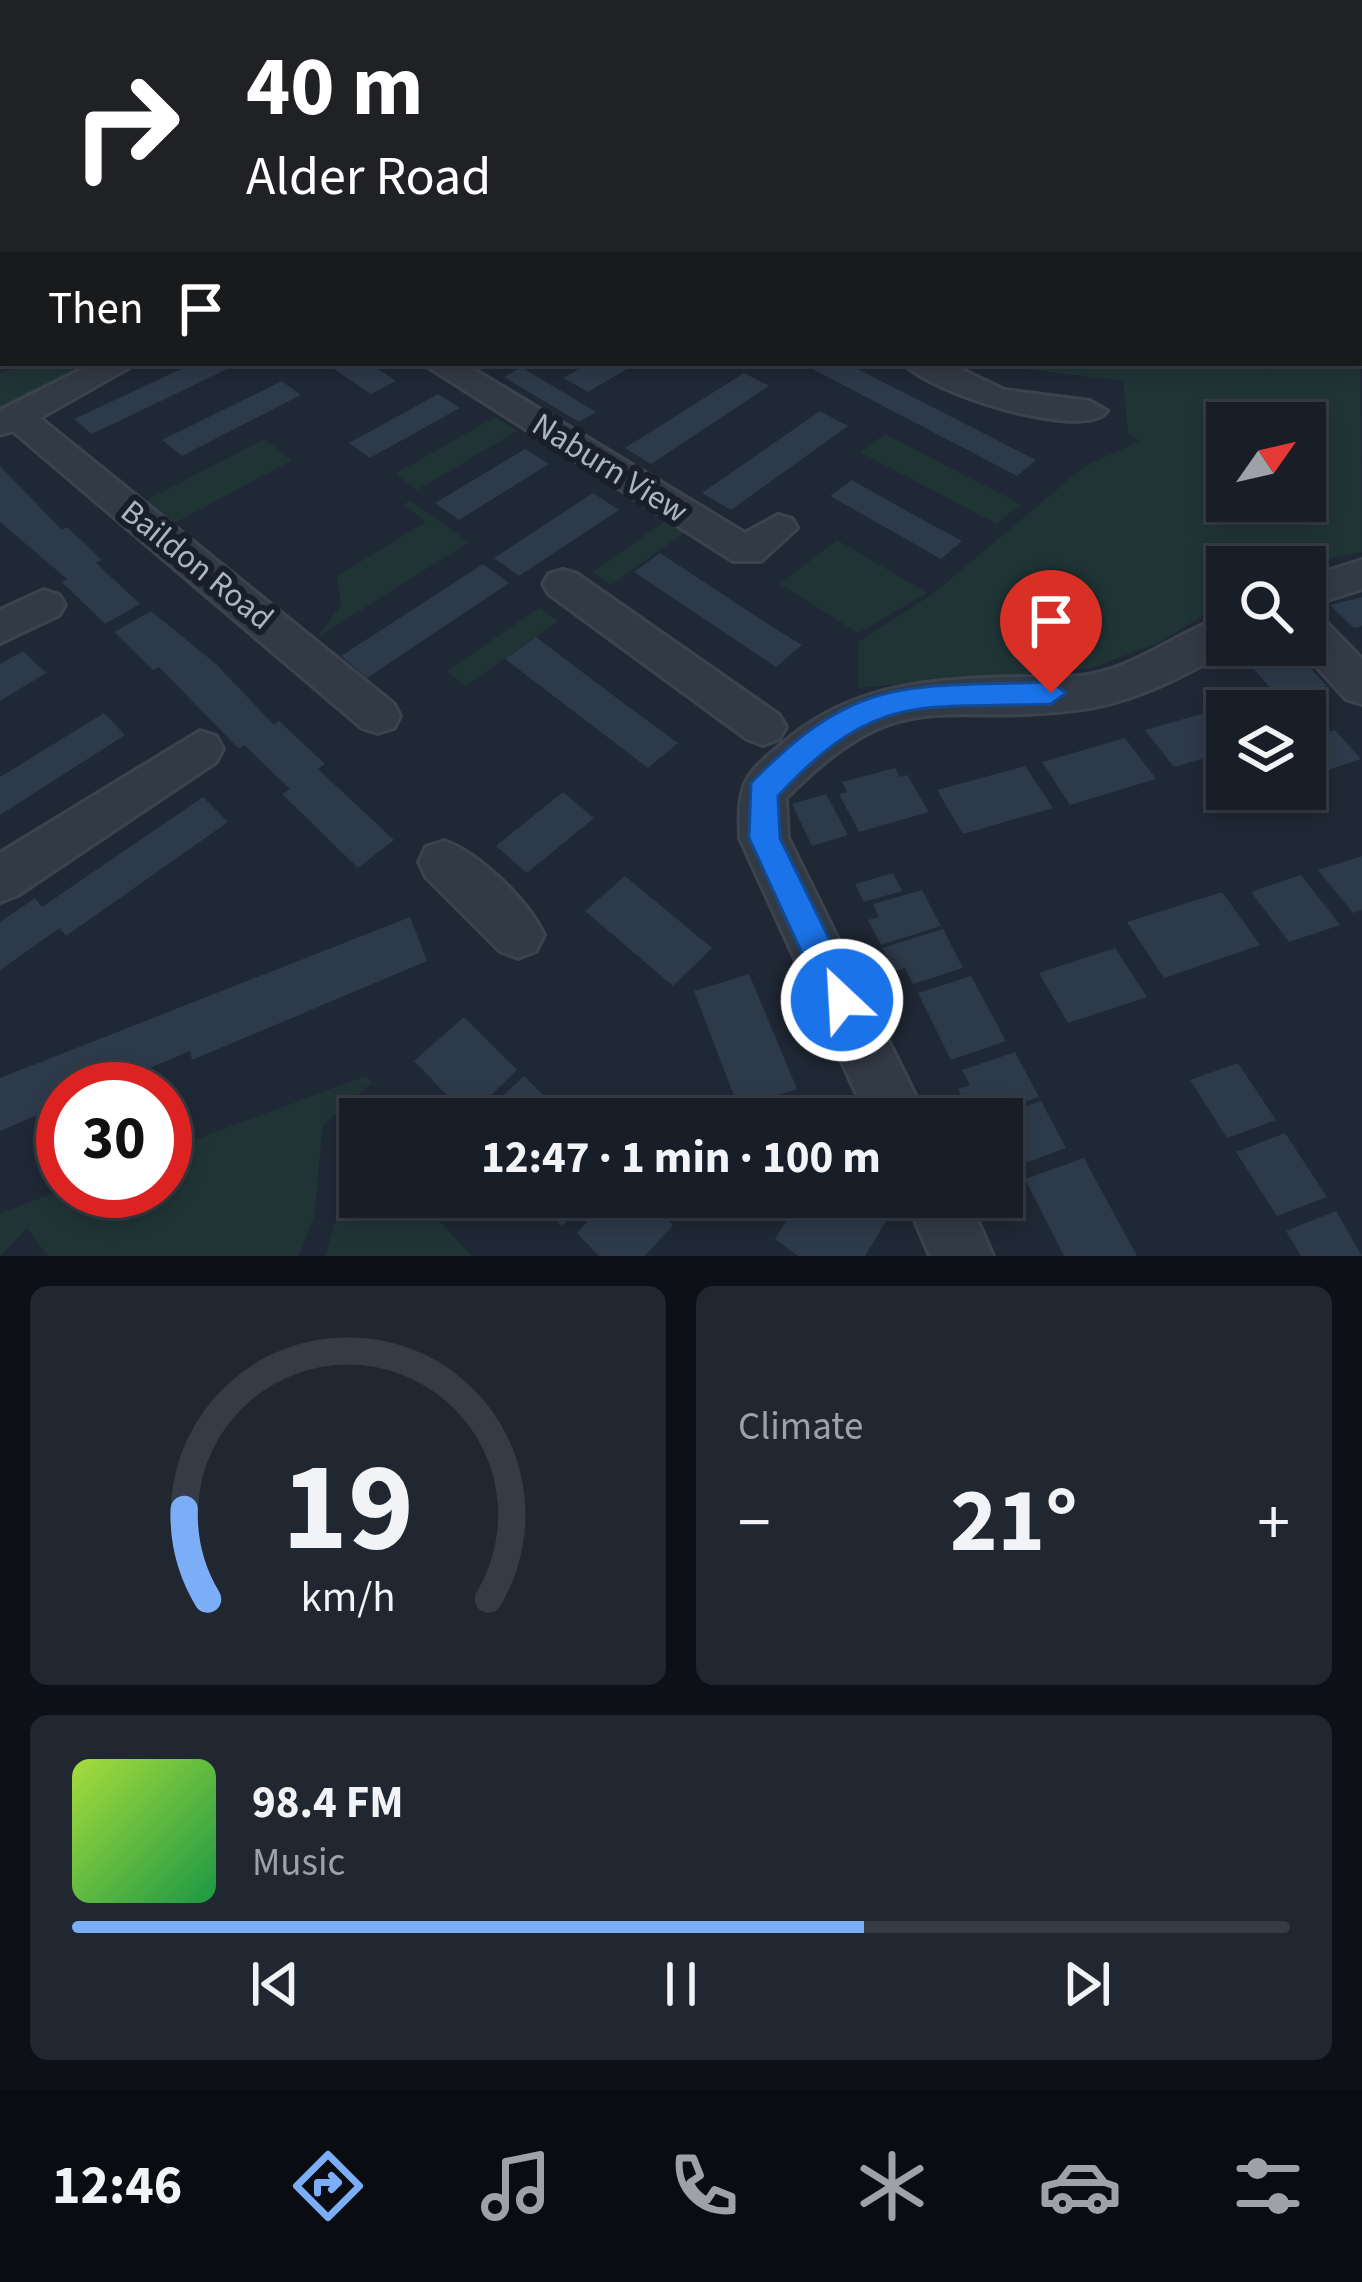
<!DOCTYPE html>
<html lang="en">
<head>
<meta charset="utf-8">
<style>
  body { margin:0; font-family:"Source Sans 3",sans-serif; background:#202730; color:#f1f3f6; height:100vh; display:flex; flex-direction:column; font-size:45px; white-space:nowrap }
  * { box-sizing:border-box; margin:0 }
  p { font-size:39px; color:#9ea2a8 }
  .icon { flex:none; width:66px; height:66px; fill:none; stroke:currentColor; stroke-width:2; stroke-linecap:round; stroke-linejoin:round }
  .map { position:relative; height:1256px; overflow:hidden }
  .drawer { display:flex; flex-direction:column; gap:30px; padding:30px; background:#0d1016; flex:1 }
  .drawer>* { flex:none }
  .banner { position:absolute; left:0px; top:0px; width:1362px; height:366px; box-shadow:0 6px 18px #0003,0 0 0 3px #363c45; background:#202124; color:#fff; overflow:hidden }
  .needle { width:78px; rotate:56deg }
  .fabs { position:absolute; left:1206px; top:402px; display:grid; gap:24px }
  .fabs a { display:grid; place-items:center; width:120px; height:120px; border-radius:0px; background:#171e28; box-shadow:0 6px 18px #0003,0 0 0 3px #363c45; font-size:60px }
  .speed { position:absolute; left:36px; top:1062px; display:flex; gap:24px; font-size:60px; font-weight:700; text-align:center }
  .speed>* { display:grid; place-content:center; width:156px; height:156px; border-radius:50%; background:#171e28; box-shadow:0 6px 18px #0003,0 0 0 3px #363c45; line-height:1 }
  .speed .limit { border:18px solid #d22; background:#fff; color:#111 }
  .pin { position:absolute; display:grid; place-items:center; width:102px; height:102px; color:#fff; margin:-123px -51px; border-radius:50% 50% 50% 0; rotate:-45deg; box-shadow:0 0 12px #0007 }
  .pin .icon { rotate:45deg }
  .me { position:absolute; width:132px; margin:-66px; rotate:335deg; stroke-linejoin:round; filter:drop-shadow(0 0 9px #0008) }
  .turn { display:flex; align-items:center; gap:42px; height:252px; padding:0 48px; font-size:54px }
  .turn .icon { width:156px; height:156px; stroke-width:2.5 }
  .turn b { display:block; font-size:84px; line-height:102px }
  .then { display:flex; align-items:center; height:114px; padding:0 48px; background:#0003; gap:24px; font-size:45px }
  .big { font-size:90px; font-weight:700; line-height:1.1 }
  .drawer .widget { flex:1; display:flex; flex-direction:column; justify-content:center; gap:18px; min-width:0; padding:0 42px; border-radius:18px; background:#202730 }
  .drawer .dial { align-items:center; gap:0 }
  .dial svg { height:312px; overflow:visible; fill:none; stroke:#363c45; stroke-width:7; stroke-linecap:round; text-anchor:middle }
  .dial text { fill:#f1f3f6; stroke:none }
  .song { display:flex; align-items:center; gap:36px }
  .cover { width:144px; height:144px; border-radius:18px; background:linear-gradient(135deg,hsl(80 70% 55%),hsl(140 70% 35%)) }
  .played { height:12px; border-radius:6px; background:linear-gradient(90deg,#7caef7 65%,#363c45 65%) }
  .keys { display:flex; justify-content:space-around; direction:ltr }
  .heat { display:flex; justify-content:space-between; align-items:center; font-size:66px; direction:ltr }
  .drawer .tiles { flex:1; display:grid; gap:30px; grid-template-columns:1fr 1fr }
  .widget:last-child { grid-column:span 2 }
  .trip { position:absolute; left:339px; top:1098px; width:684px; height:120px; border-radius:0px; background:#171e28; box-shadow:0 6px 18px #0003,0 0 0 3px #363c45; font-weight:700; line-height:120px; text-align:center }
  .tab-bar { display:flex; height:192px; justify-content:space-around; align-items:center; background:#090c10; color:#9ea2a8 }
  .tab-bar .icon { width:84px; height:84px }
  .tab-bar .selected { color:#7caef7 }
  .tab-bar b { font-size:54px; color:#f1f3f6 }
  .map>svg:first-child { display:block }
</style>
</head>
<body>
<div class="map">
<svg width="1362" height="1256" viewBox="0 0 1362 1256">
  <rect width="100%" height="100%" fill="#1f2835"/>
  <g fill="#203436" fill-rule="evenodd">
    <path d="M1359,260L1362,552L1291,567H1227V590L1200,618L1158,643L1092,668L858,688V642L934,593L1085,466L1140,441L1128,433L1123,381L976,363H1249L1267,370L1271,363H1359ZM1227,423H1305V501H1227Z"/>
    <polygon points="24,363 89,363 0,408 0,374"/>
    <polygon points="495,417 517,431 417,490 395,474"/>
    <polygon points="885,434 1020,504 997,524 860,452"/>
    <polygon points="264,439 292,460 173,524 145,501"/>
    <polygon points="410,501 469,542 318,637 341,605 337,576 426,522 404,504"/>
    <polygon points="666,521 684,533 611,585 592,572"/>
    <polygon points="837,540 927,593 858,633 780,584"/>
    <polygon points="539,608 558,621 466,686 447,671"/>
    <polygon points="366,1076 372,1083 323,1125 314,1216 299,1256 48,1256 27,1228 0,1256 0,1213 63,1190 165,1191 165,1151"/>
    <polygon points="358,1136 360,1197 416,1197 472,1256 326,1256"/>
  </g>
  <g fill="#2d3a49">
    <polygon points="194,363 240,363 92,434 74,419"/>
    <polygon points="325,363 369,363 396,381 371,394"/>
    <polygon points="589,363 637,363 588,392 563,378"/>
    <polygon points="801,363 846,363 1036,460 1017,476"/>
    <polygon points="521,367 596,412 579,422 504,377"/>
    <polygon points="744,373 769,386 651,464 625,448"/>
    <polygon points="282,381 301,395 182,456 162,440"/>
    <polygon points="438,394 460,408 370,458 349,443"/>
    <polygon points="820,411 848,426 731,510 702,493"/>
    <polygon points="525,449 549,464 459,520 435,503"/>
    <polygon points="0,466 62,530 67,527 102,560 96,563 140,604 105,624 62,582 67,579 0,522"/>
    <polygon points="852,480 905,510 962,541 941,559 830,496"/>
    <polygon points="593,493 619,510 519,576 494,558"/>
    <polygon points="660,553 771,626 802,645 776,667 634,572"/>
    <polygon points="483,564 509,583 367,678 341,656"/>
    <polygon points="1362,597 1362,626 1354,628 1330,605"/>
    <polygon points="151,611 216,664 274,725 279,721 325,764 318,769 394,840 358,868 282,794 290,789 244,745 239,749 159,667 153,670 114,632"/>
    <polygon points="536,637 618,699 678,743 648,768 505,659"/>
    <polygon points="23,651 46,673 0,701 0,664"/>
    <polygon points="1297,654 1327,686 1280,699 1252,667"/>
    <polygon points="1235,693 1239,698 1254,694 1268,711 1227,711 1227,721 1209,700"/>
    <polygon points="1208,712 1227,735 1227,752 1174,767 1145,730"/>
    <polygon points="104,713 125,735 0,815 0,777"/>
    <polygon points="1335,730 1361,759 1328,770 1305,739"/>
    <polygon points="1125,738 1156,779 1070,805 1042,762"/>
    <polygon points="1025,766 1053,808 963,834 937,790"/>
    <polygon points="895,768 900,777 907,775 929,812 859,832 839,794 847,792 842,782"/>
    <polygon points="563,792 594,818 527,873 496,846"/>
    <polygon points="826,794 848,835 812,846 792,804"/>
    <polygon points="203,797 228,822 66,936 60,928 0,970 0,922 35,898 42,907"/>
    <polygon points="1362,856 1362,910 1353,913 1318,870"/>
    <polygon points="893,873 902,891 864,902 855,884"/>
    <polygon points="1301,875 1340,925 1289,942 1251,892"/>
    <polygon points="625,876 712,948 673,986 585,911"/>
    <polygon points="922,890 941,926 881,945 868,920 879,917 873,904"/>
    <polygon points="1222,892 1260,945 1164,978 1127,922"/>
    <polygon points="410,917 427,961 192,1060 190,1051 100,1089 63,1089 63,1104 0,1131 0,1078"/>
    <polygon points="943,929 963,968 913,984 905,968 894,971 882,948"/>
    <polygon points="1115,948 1147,997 1068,1023 1039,973"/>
    <polygon points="749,974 797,1089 739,1109 694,991"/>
    <polygon points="971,976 1006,1041 951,1060 918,993"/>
    <polygon points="464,1017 517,1070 468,1117 414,1061"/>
    <polygon points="1015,1052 1039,1097 973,1119 958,1089 970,1085 962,1070"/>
    <polygon points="1238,1063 1276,1120 1227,1138 1190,1080"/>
    <polygon points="524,1076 564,1116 560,1119 478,1119"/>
    <polygon points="1041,1101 1066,1148 1012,1168 1002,1148 1002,1119 992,1118"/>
    <polygon points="1285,1133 1327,1197 1277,1216 1236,1152"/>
    <polygon points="1084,1158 1100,1188 1137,1256 1064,1256 1025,1179"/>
    <polygon points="534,1197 589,1197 562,1226"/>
    <polygon points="610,1197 674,1197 682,1205 668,1220 673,1225 645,1256 599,1256 577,1233"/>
    <polygon points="802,1197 872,1197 892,1211 865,1256 798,1256 775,1239"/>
    <polygon points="1336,1211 1362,1256 1301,1256 1286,1231"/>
  </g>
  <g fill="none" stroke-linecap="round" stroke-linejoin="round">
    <defs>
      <g id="minor">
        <polygon points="877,0 903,0 875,3"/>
        <polygon points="1054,0 1085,0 1087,3 1056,3"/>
        <polygon points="1203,0 1228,0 1201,3"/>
        <polygon points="1362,20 1362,36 1359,37 1359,21"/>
        <polygon points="94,363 137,363 40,418 394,704 400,716 394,728 378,733 362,728 13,431 0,435 0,410"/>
        <polygon points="422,363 463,363 745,533 778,515 792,519 797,528 761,561 733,561"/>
        <path d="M904,363H948L1004,390L1090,401L1107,411C1084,442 927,392 904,363Z"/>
        <polygon points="1362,560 1362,589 1305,607 1305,578"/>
        <polygon points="563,570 577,574 779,715 786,727 779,739 763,745 747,739 549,594 543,584 549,574"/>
        <polygon points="44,590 59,595 65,605 59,615 0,643 0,610"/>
        <polygon points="1305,612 1320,616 1362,659 1362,704 1346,699 1297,645 1305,645"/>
        <path d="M1227,616V645H1237C1190,673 1138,701 1083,709C941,729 904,678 786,798L788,838L927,1119H868L740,838C738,781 743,776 788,739C857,683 934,679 1020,677C1045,677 1069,679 1093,674C1142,664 1180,630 1227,616Z"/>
        <polygon points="200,731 216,736 223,749 216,762 18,895 0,902 0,853"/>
        <path d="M444,841C479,853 528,901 544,935L536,951L518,958L500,951L426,877L419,862L426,847Z"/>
        <polygon points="905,1197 967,1197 993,1256 930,1256"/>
      </g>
    </defs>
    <use href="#minor" stroke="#3b434f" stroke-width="6"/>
    <use href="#minor" fill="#323a45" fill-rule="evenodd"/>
  </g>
  <path fill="#1a73e8" stroke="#114b97" stroke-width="3" d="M1051,682L1066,693L1051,704C917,709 876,691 778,796L780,838L859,1000L854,1012L842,1017L829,1012L749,838L751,783C859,672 906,688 1051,682Z"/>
  <g text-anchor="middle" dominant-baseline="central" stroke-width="12" stroke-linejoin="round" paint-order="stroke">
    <g font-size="33" fill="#abb5c3" stroke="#181f2a">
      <text transform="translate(610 468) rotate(32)">Naburn View</text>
      <text transform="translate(197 565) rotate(39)">Baildon Road</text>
    </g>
  </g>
</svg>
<div class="fabs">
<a><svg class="needle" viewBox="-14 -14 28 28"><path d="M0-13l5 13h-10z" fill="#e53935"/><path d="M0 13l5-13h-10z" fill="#9ea2a8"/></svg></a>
<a><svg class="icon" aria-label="search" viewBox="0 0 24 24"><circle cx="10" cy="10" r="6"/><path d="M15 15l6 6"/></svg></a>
<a><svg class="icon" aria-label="layers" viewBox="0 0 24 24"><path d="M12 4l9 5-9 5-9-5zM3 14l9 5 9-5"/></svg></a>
</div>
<div class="speed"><div class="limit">30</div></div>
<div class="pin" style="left:1051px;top:693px;background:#d93025"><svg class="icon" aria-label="arrive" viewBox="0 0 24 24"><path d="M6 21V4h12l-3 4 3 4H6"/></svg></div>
<svg class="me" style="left:842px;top:1000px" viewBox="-20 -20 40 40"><circle r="17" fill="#1a73e8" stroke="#fff" stroke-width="3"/><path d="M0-11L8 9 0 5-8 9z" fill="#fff"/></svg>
<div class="trip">12:47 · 1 min · 100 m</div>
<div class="banner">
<div class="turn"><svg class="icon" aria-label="right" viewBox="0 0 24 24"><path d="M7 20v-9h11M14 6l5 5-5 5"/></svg><div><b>40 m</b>Alder Road</div></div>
<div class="then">Then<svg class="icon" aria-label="arrive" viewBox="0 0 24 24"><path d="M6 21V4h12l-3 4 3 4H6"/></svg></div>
</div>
</div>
<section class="drawer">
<div class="tiles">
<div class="widget dial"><svg viewBox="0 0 100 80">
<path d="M14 69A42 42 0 1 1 86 69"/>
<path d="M14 69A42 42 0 0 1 8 46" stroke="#7caef7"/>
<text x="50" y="56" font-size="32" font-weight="700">19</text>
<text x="50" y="72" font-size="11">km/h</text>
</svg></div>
<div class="widget"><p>Climate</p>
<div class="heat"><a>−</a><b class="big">21°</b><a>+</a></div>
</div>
<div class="widget">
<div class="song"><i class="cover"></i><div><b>98.4 FM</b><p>Music</p></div></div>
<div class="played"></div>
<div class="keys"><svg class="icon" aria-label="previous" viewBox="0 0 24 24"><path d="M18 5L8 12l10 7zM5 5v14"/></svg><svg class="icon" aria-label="pause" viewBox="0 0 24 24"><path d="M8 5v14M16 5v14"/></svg><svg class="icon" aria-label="next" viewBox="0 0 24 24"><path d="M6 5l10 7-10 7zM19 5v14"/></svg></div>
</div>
</div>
</section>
<nav class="tab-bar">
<b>12:46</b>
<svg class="icon selected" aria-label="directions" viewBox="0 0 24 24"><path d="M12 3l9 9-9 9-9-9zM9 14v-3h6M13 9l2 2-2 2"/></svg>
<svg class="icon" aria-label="music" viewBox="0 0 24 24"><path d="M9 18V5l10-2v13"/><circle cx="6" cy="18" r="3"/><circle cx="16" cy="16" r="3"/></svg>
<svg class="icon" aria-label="phone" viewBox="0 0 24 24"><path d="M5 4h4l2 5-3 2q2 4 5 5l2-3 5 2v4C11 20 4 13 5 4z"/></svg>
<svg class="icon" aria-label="climate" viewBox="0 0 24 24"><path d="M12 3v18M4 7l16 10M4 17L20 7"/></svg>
<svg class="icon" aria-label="car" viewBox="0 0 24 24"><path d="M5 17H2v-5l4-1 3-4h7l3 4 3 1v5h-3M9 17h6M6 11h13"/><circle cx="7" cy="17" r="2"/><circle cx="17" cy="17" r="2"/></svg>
<svg class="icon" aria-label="filters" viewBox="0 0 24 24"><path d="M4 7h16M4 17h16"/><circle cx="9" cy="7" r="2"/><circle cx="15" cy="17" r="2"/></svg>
</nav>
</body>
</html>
